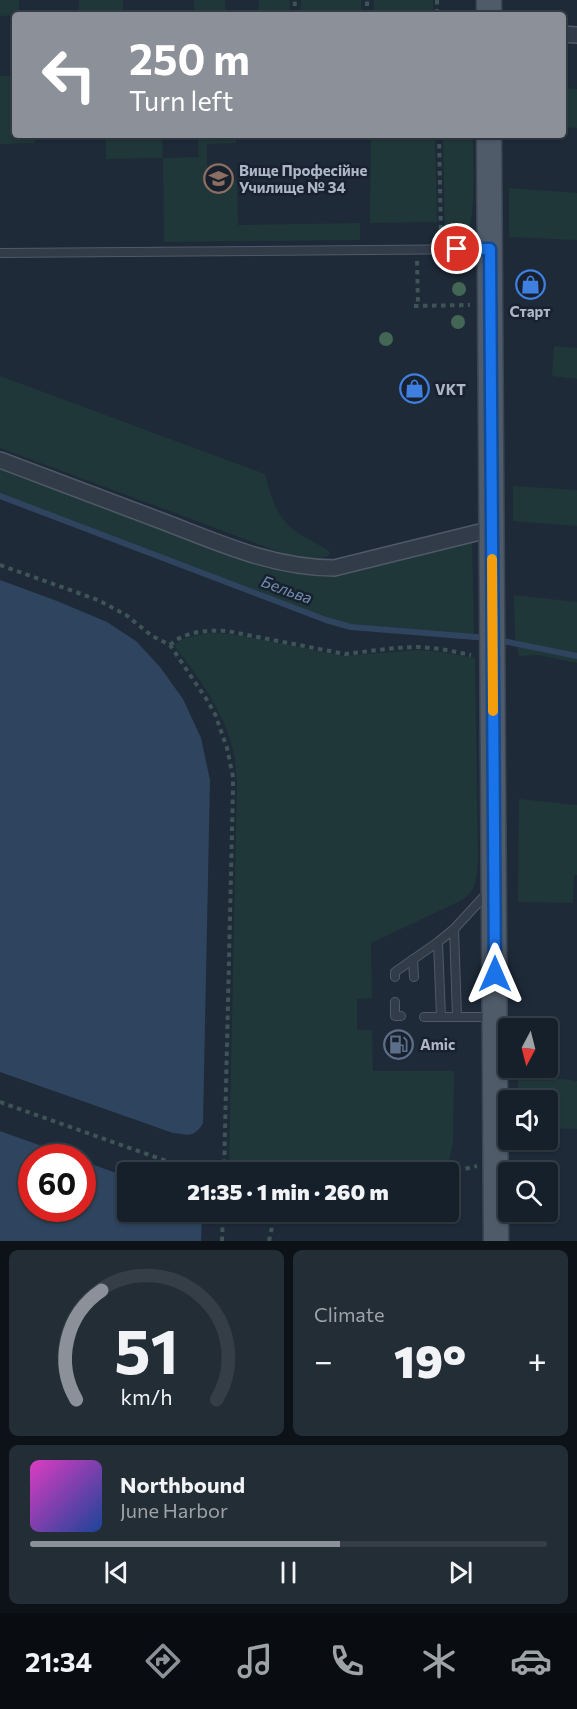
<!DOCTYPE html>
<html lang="en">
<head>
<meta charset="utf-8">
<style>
  body { margin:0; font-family:Commissioner,sans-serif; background:#232d36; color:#f1f3f6; height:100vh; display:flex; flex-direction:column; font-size:22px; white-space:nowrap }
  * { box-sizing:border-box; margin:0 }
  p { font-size:20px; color:#9ea3a8 }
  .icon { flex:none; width:33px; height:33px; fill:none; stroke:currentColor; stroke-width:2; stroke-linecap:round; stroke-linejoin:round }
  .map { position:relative; height:1241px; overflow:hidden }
  .side { display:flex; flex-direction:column; gap:9px; padding:9px; background:#0c1217; flex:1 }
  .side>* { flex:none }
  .guide { position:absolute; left:12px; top:12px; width:554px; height:126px; border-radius:6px; box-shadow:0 2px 4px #0004,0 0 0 2px #353e47; background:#8c9099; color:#fff; overflow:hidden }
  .needle { width:39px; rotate:187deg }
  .buttons { position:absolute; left:498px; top:1018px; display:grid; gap:12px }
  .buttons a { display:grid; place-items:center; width:60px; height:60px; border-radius:6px; background:#16202a; box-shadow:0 2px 4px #0004,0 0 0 2px #353e47; font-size:30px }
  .speed { position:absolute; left:18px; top:1144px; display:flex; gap:12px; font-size:30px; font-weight:700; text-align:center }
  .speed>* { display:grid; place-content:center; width:78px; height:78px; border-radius:50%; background:#16202a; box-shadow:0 2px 4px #0004,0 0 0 2px #353e47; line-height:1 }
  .speed .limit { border:9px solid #d22; background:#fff; color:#111 }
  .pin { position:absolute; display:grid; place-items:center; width:51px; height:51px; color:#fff; margin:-26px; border:3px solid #fff; border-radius:50%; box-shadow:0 2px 6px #0007 }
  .me { position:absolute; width:66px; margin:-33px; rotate:0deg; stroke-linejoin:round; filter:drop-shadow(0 0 4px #0008) }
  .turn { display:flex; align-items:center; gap:21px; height:126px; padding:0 18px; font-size:27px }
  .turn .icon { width:78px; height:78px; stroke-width:2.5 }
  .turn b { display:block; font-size:42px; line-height:51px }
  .big { font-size:45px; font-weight:800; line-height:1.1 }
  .side .card { flex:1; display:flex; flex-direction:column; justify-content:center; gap:9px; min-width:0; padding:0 21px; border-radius:9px; background:#232d36 }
  .side .dial { align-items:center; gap:0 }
  .dial svg { height:156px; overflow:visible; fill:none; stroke:#353e47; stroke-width:7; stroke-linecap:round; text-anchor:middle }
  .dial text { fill:#f1f3f6; stroke:none }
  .song { display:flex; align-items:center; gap:18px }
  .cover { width:72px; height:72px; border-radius:9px; background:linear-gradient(135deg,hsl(310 70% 55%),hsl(220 70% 35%)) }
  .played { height:6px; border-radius:3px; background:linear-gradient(90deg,#8c9099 60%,#353e47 60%) }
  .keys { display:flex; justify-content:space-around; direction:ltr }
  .heat { display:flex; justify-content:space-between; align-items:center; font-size:33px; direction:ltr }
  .side .tiles { flex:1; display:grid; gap:9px; grid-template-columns:1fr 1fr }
  .card:last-child { grid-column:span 2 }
  .trip { position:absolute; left:117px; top:1162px; width:342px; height:60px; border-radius:6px; background:#16202a; box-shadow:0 2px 4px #0004,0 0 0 2px #353e47; font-weight:800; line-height:60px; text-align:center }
  .tab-bar { display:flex; height:96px; justify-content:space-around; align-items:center; background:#090d11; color:#9ea3a8 }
  .tab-bar .icon { width:42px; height:42px }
  .tab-bar .current { color:#8c9099 }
  .tab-bar b { font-size:27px; color:#f1f3f6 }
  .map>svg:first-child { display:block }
</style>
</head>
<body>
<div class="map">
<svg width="577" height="1241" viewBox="0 0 577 1241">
  <rect width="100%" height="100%" fill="#1e2a38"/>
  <g fill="#203739">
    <polygon points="0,0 19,0 19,15 0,16"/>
    <rect x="79" y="0" width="44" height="15"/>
    <polygon points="194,0 225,0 225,15 195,15"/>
    <polygon points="259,0 290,0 289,15 258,15"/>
    <polygon points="301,0 361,0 361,15 300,15"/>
    <rect x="374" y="0" width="59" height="15"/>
    <polygon points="0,76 15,76 15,135 35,135 35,143 0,144"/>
    <polygon points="562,88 577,89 577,128 563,127"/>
    <polygon points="106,135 162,135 163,158 199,157 198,139 236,138 236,143 207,144 207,180 237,180 238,225 360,223 360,240 164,242 163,158 106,159"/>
    <polygon points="371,135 435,135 437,222 370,223"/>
    <path d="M443,135H473C473,153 477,222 466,233C460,239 453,239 445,239Z"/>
    <polygon points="509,188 577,193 577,240 509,237"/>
    <polygon points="554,346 577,348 577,379 552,376"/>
    <path d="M0,376L265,474C271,498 278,522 301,535C311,541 321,545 330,552L328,556C308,562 287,554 269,548L0,448Z"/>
    <path d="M0,460L314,568L472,534L474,636C425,634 373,634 326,620L0,496Z"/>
    <polygon points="513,486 577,490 577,526 513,521"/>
    <polygon points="514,595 577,602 577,663 538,655 519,656 515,636"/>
    <path d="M207,633L228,634L249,637L343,656L419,650L441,652L475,658L478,861C476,881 477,892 458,902L371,943L372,998L357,999V1030H372L373,1071H454L453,1143L448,1165L318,1167V1173H236L230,1170L229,1164L237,782C236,773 236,763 234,754C225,713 199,678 174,645L183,639Z"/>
    <polygon points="519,799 577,805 577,875 574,875 573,903 518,902"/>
    <polygon points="518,1073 577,1081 577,1129 548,1128 548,1101 518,1101"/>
  </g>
  <g fill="#2e445f">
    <path d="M0,580L57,601L107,622L136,641L160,667L183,699L201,738L210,780L203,1123C194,1138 189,1135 173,1133L0,1072Z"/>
    <polygon points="0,1131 75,1158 32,1158 32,1209 82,1209 83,1161 127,1177 128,1212 199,1212 202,1216 201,1241 0,1241"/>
  </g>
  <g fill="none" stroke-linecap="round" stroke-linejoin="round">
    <g stroke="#2e445f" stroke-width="6">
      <polyline points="0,496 326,620 351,627 488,638"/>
      <polyline points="498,640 577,656"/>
    </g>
    <defs>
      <g id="service">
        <polyline points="0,253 487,249"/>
        <polyline points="454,929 457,1017"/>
        <polyline points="438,942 441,1017"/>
        <polyline points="413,959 414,977"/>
        <polyline points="395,977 395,972 438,942 454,929 489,891"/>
        <polyline points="395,1002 395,1016 401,1016"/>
        <polyline points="424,1017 492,1017"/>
      </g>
      <g id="minor">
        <polyline points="562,34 577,35"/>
        <path d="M0,460C56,481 111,502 167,523C221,544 275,568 334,568L492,529"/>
      </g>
      <g id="primary">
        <polyline points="489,0 489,15"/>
        <polyline points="489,135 496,1241"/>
      </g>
    </defs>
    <use href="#service" stroke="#4f5967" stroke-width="10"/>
    <use href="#minor" stroke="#4f5967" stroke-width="18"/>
    <use href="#primary" stroke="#3b4552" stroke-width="27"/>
    <g stroke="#3e5457" stroke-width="4" stroke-dasharray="4.5 4.5" stroke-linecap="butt">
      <polyline points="437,0 437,15"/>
      <polyline points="294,15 295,0"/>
      <polyline points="367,15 367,0"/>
      <polyline points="439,135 441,239"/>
      <polyline points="417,261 418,306"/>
      <polyline points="414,306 470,305"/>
      <polyline points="0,565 98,600 126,615 152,636 170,645 207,700 215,714 227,748 233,777 233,788 224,1173"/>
      <path d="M170,645C185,631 207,630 227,631L345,654L395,648L419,647L441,649L471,655"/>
      <polyline points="0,1102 200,1173"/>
      <polyline points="448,1173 477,1166"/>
      <polyline points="222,1241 223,1212"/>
      <polyline points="269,1241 272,1227 279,1212"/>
    </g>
    <use href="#service" stroke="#323c49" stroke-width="8"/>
    <use href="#minor" stroke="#323c49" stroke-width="15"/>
    <use href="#primary" stroke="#4f5b69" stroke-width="24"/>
  </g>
  <g fill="#436655">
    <circle cx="459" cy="289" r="7"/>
    <circle cx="458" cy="322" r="7"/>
    <circle cx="386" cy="339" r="7"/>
  </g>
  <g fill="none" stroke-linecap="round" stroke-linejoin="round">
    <defs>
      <polyline id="route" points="457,249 490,249 495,974"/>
    </defs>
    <use href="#route" stroke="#114b97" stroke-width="15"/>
    <use href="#route" stroke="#1a73e8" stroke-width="10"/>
    <polyline stroke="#f59e0b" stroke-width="10" points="492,559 493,711"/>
  </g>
  <defs>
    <symbol id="university-ring" viewBox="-11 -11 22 22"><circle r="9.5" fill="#18212d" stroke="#8d6e63" stroke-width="1.5"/><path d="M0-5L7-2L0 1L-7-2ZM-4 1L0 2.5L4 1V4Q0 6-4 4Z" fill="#8d6e63"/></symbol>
    <symbol id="shop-ring" viewBox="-11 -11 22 22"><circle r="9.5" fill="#18212d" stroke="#3f7fe0" stroke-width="1.5"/><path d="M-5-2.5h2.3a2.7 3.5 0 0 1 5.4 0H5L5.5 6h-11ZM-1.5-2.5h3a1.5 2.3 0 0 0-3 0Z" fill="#3f7fe0"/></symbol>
    <symbol id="fuel-ring" viewBox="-11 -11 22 22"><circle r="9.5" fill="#18212d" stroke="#5c6f8a" stroke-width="1.5"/><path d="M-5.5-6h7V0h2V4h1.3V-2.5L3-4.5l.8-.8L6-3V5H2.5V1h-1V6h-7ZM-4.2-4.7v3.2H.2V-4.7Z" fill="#5c6f8a"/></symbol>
  </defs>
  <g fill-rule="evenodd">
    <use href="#university-ring" x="202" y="162" width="33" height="33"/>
    <use href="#shop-ring" x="514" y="268" width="33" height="33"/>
    <use href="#shop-ring" x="398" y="372" width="33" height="33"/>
    <use href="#fuel-ring" x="382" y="1028" width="33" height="33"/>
  </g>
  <g text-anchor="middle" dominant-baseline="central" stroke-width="5" stroke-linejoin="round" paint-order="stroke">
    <g font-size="15" font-weight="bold" fill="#acb6c6" stroke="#18212d" text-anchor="start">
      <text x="239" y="170">Вище Професійне<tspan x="239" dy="17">Училище № 34</tspan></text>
      <text x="530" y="311" text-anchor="middle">Старт</text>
      <text x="435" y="389">VKT</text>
      <text x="420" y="1044">Amic</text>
    </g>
    <g font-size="16" font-style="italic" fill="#718eb1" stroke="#18212d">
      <text transform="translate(287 589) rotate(20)">Бельва</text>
    </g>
  </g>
</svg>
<div class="buttons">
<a><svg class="needle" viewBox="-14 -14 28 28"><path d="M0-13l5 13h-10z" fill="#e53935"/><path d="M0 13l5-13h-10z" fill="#9ea3a8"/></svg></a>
<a><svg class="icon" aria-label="sound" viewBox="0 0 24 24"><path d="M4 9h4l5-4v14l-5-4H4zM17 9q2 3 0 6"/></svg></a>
<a><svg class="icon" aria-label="search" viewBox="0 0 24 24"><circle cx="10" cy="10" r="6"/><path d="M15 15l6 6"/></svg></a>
</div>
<div class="speed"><div class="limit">60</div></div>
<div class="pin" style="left:457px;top:249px;background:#d93025"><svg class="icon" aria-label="arrive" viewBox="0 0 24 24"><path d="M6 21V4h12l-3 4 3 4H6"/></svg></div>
<svg class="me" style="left:495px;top:974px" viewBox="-20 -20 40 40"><path d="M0-17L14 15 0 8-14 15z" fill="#1a73e8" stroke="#fff" stroke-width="4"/></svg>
<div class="trip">21:35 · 1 min · 260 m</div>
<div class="guide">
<div class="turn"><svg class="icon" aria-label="left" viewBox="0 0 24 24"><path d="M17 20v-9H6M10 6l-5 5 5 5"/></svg><div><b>250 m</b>Turn left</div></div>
</div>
</div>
<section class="side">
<div class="tiles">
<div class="card dial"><svg viewBox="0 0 100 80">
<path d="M14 69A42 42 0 1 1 86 69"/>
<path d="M14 69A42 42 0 0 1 27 13" stroke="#8c9099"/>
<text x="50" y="56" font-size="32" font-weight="700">51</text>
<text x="50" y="72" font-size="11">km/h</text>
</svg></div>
<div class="card"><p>Climate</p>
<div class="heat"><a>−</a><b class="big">19°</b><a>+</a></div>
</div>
<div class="card">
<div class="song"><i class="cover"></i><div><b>Northbound</b><p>June Harbor</p></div></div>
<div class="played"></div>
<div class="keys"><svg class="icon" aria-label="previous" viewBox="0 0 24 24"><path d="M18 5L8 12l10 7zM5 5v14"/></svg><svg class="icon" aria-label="pause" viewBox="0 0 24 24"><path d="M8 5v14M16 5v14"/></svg><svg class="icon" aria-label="next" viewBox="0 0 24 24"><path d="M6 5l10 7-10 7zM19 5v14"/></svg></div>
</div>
</div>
</section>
<nav class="tab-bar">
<b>21:34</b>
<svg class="icon current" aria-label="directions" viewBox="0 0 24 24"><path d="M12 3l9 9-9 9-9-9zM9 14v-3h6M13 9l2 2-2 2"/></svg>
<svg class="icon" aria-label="music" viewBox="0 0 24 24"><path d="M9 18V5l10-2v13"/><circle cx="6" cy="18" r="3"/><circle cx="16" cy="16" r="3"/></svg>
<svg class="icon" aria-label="phone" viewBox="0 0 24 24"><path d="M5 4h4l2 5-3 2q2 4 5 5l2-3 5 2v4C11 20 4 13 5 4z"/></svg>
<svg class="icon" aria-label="climate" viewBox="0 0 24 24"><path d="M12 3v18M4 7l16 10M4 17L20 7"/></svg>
<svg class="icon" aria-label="car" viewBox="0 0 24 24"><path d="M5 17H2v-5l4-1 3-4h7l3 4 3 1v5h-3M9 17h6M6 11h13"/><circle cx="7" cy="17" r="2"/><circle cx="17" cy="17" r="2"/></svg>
</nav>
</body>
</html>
